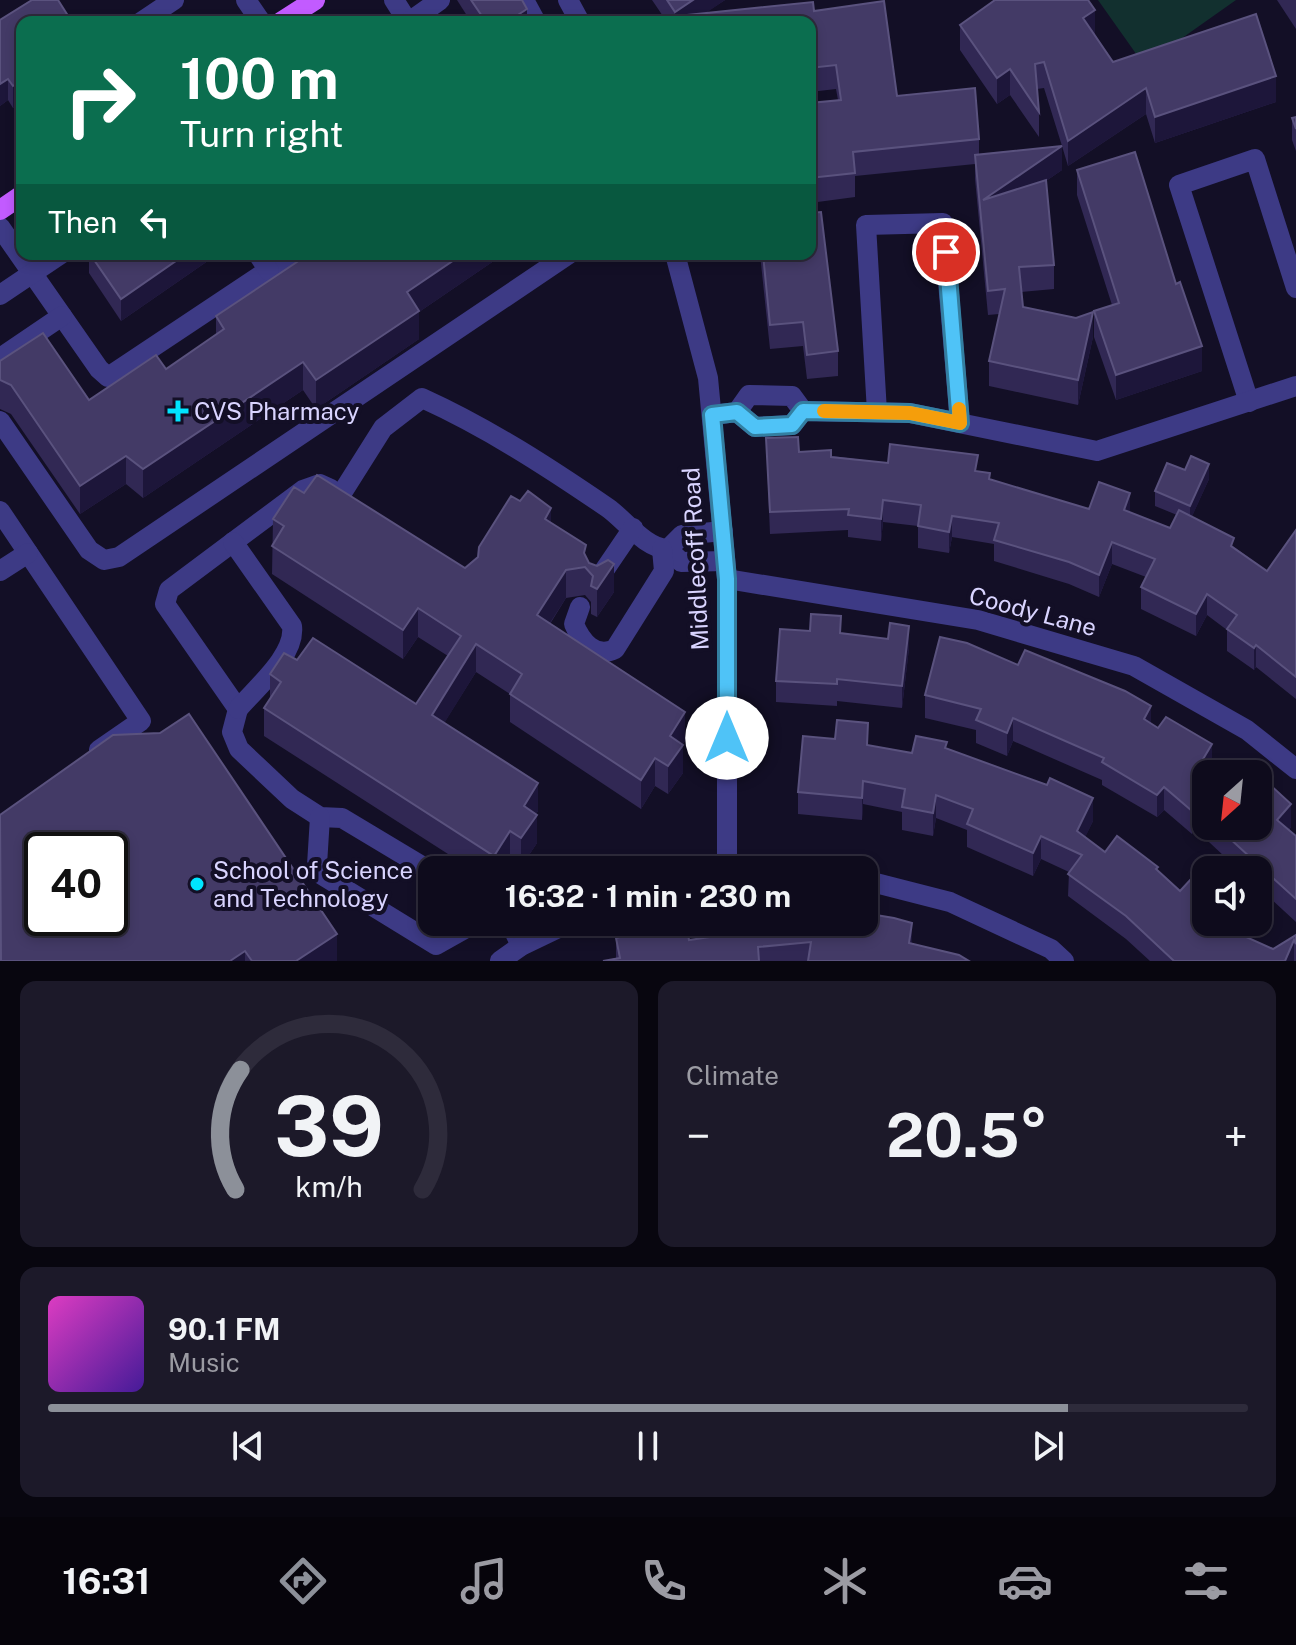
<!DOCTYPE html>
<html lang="en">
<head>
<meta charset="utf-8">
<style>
  body { margin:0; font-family:"Public Sans",sans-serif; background:#1c1929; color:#f1f3f6; height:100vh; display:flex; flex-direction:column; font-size:30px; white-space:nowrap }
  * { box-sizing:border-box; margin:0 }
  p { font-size:26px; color:#9b9ba3 }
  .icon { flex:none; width:44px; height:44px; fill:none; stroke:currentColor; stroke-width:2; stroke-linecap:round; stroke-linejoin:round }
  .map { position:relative; height:961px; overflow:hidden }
  .panel { display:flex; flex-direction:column; gap:20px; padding:20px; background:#08060f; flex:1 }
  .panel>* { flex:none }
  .hud { position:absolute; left:16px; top:16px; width:800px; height:244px; border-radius:16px; box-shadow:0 4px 12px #0003,0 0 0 2px #2e2b3b; background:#0b6e4f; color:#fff; overflow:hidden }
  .needle { width:52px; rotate:207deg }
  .buttons { position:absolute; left:1192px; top:760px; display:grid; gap:16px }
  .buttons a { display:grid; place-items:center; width:80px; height:80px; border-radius:16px; background:#0e0b1c; box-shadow:0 4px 12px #0003,0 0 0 2px #2e2b3b; font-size:40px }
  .speed { position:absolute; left:24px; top:832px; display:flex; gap:16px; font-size:40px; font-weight:700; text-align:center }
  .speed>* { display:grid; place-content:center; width:104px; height:104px; border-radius:50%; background:#0e0b1c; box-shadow:0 4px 12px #0003,0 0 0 2px #2e2b3b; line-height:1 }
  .speed .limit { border:4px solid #111; border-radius:12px; background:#fff; color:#111 }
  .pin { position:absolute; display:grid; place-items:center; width:68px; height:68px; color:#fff; margin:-34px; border:4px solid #fff; border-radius:50%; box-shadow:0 2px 8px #0007 }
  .me { position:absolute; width:88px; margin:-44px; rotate:0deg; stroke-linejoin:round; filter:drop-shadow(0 0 6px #0008) }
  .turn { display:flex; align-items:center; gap:28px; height:168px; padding:0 32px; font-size:36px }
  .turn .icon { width:104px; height:104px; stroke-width:2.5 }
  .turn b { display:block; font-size:56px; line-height:68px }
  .then { display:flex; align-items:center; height:76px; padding:0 32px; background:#0003; gap:16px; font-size:30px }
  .big { font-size:60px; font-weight:700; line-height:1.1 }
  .panel .tile { flex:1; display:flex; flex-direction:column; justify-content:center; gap:12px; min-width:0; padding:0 28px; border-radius:16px; background:#1c1929 }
  .panel .dial { align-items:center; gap:0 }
  .dial svg { height:208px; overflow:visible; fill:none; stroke:#2e2b3b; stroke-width:7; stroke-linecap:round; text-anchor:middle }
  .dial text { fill:#f1f3f6; stroke:none }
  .song { display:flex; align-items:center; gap:24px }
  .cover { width:96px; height:96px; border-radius:12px; background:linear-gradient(135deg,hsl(310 70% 55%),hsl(260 70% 35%)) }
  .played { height:8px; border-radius:4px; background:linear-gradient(90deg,#8c9099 85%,#2e2b3b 85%) }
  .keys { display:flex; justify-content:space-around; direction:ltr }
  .heat { display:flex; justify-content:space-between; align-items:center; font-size:44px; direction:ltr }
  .panel .tiles { flex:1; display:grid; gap:20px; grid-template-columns:1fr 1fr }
  .tile:last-child { grid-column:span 2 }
  .trip { position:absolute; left:418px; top:856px; width:460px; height:80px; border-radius:16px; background:#0e0b1c; box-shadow:0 4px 12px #0003,0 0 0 2px #2e2b3b; font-weight:700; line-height:80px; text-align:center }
  .dock { display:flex; height:128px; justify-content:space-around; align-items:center; background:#06040b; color:#9b9ba3 }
  .dock .icon { width:56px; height:56px }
  .dock .active { color:#8c9099 }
  .dock b { font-size:36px; color:#f1f3f6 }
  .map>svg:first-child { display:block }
</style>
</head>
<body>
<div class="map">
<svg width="1296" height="961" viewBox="0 0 1296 961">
  <rect width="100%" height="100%" fill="#130f26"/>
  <polygon fill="#12302f" points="1098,0 1236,0 1144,65"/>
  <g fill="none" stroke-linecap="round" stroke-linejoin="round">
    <g stroke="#3d3a85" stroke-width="20">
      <polyline points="246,0 261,22"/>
      <polyline points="394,0 408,22"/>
      <polyline points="524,0 536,22"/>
      <polyline points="568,0 580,22"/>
      <polyline points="141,22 174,0"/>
      <polyline points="409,22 440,0"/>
      <polyline points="0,227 99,369 108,377 293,254"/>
      <polyline points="258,254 269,271"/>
      <polyline points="675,254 708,378 727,579 727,865"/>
      <polyline points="0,295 61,254"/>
      <polyline points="0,358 62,316"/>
      <polyline points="1249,402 1179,185 1255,159 1296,288"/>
      <polyline points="803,411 910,413 1097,451 1296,386"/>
      <polyline points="877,412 866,225 943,223 960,423"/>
      <polyline points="712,415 737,412 755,427 792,425 803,411 792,396 749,395 737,412"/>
      <polyline points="0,421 89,550 104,560 119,557 569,254"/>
      <polyline points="331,489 320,484 303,490 169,590 165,604 238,709 232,732 239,749 292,799 320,817 342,818 432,872"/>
      <path d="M342,493L383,428L422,398C488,428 548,467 608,508C625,520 646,549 668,549"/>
      <polyline points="0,511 141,721 99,750"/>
      <polyline points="723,531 682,535 668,549 681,562 725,561"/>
      <path d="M233,542L292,626C296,655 256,688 238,709"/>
      <polyline points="0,571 28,553"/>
      <polyline points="727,579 978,620 1134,666 1247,730 1296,769"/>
      <polyline points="597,581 633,528"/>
      <path d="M580,607L574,624C581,641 595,659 615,649L664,571L662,549"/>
      <polyline points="320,817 317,865 322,875 436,945 477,922"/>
      <polyline points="712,870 727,865 789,870"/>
      <polyline points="864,880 950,902 1051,949 1064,961"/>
      <polyline points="510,922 521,946"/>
      <polyline points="500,961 521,946 571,922"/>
    </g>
    <g stroke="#c25bff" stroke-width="20">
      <polyline points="281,22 315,0"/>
      <polyline points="0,210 22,195"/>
    </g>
  </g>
  <g fill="#312854">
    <polygon points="457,0 522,0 527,22 471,22"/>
    <polygon points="652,0 725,0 705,13 814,11 897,96 979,139 979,154 1062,146 1044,88 1037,89 1039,112 1039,137 1010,95 997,104 960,50 960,25 1095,36 1113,62 1276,102 1155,143 1146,114 1068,166 1062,146 1062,170 1046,181 1054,265 1054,289 1021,292 1023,307 1093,337 1078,405 989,386 989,361 999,314 988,315 975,179 975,164 855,176 855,197 810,203 810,103 838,100 836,89 810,92 810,22 667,22"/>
    <polygon points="1277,0 1296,0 1296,29"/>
    <polygon points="22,22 22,102 13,108 8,100 0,106"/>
    <polygon points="1296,117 1296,151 1292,140 1292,118"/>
    <polygon points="1077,170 1176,284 1202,371 1116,400 1094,337 1094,311 1112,305 1077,195"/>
    <polygon points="89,254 215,254 215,256 121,321 89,273"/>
    <polygon points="309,254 504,254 419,312 419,339 316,409 303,390 143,498 126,484 80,514 11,414 0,409 0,361 89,400 166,369 216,334 216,316"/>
    <polygon points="760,254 810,254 838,351 838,376 807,379 803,346 770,349"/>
    <polygon points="766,438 799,452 888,463 978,471 990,480 1089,509 1130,512 1170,528 1177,515 1155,506 1155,491 1185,470 1209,479 1192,516 1267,571 1296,530 1296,699 1256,667 1254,670 1227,651 1227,630 1207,615 1196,636 1141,609 1141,587 1146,577 1112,564 1099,597 1069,584 994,561 994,544 952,537 949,553 918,548 918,526 883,522 881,541 848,537 848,530 770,534"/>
    <polygon points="304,493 465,568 551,523 586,557 589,563 614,592 597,617 591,614 591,602 585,595 566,598 550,624 685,741 682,745 683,773 668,794 655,786 641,809 510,722 510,694 476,672 444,723 538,811 536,814 537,843 521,867 510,859 503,870 473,870 264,736 264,708 270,699 270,674 297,660 416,704 448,656 418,637 403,659 272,574 273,519"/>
    <polygon points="841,633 909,648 902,708 837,701 837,706 776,702 776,681"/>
    <polygon points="925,695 1151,723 1212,767 1206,774 1206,777 1203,782 1206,783 1206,826 1291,827 1289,830 1296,836 1296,922 1258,887 1258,870 1239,870 1195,829 1192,834 1164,810 1157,817 1102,785 1102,780 1013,741 1007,756 976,743 976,730 925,718"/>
    <polygon points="868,745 912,753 947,748 1093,821 1085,837 1105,852 1158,871 1180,891 1227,922 1227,929 1273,949 1296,935 1296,961 1150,961 1126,939 1068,896 1069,872 1041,859 1033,876 967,847 967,830 936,818 933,836 902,830 902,812 863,804 862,820 798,814 798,792"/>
    <polygon points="0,815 337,961 0,961"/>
    <polygon points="729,922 789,922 789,925 912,944 969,961 603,961 616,958 616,938 689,940 729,934"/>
  </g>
  <g fill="#1d163a">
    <polygon points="693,0 725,0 693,22 688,15 688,22 675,22 675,12"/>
    <polygon points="527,9 527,22 507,22"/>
    <polygon points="1095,10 1095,36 1083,18"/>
    <polygon points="1010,69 1010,95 997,104 997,78"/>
    <polygon points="1276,76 1276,102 1155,143 1155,117"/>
    <polygon points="8,79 8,100 0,106 0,84"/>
    <polygon points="22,80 22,102 13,108 13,86"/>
    <polygon points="1146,88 1146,114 1068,166 1068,141"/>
    <polygon points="1062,146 1062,170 983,224 983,200"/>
    <polygon points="186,254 215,254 215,256 121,321 121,299"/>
    <polygon points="463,254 504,254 419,312 419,339 316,409 316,380 407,292"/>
    <polygon points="1093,312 1093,337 1078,405 1078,380"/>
    <polygon points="1202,346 1202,371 1116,400 1116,375"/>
    <polygon points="303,362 303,390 143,498 143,469"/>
    <polygon points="126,456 126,484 80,514 80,486"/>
    <polygon points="1209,464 1209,479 1190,521 1190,506"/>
    <polygon points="1130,493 1130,515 1124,510"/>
    <polygon points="883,500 883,522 881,541 881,519"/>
    <polygon points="551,508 551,536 545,519"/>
    <polygon points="952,516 952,537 949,553 949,532"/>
    <polygon points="1112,542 1112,564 1099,597 1099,575"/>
    <polygon points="614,564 614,592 597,617 597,589"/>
    <polygon points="566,570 566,598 537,643 537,615"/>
    <polygon points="1207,594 1207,615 1196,636 1196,614"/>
    <polygon points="418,608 418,637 403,659 403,630"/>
    <polygon points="909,626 909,648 902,708 902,686"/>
    <polygon points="476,644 476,672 432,743 432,715"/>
    <polygon points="1256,645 1256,667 1254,670 1254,648"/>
    <polygon points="1151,706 1151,729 1144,719"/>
    <polygon points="685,712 685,741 680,748 683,745 683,773 668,794 668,766 670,736"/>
    <polygon points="1013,718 1013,741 1007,756 1007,733"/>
    <polygon points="1212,744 1212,767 1208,774 1206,774 1206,777 1193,798 1193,776"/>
    <polygon points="655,758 655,786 641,809 641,780"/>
    <polygon points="863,781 863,804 862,820 862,798"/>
    <polygon points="538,783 538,811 524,834 524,806"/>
    <polygon points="1164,787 1164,810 1157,817 1157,795"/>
    <polygon points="936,795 936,818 933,836 933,813"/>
    <polygon points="1093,798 1093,821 1077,854 1077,831"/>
    <polygon points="1291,804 1291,827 1277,842 1277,820"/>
    <polygon points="1195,806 1195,829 1192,834 1192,811"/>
    <polygon points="537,815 537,843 521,867 521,838"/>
    <polygon points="510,831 510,859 503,870 494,870 494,856"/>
    <polygon points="1041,836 1041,859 1033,876 1033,853"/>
    <polygon points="1217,922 1227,922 1227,933 1215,923"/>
    <polygon points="912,923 912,945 909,943"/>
    <polygon points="337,934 337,961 296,961"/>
    <polygon points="1294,940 1294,961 1285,961"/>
    <polygon points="245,951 245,961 230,961"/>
  </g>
  <g fill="#433a66" stroke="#5a527e" stroke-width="2" fill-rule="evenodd">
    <polygon points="32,0 58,0 72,22 22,22 22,80 13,86 8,79 0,84 0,20"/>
    <polygon points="471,0 522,0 527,9 507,22 486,22"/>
    <polygon points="667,0 693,0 675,12"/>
    <polygon points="995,0 1088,0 1095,10 1083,18 1113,62 1256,14 1276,76 1155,117 1146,88 1068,141 1044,62 1035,64 1039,112 1010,69 997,78 960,25"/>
    <polygon points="884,1 897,96 975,88 979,139 853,152 855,173 810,178 810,103 841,100 836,65 810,68 810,22 689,22 688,15 813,2 814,11"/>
    <polygon points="1296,117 1296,129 1292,118"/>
    <polygon points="1062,146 983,200 1046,180 1054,265 1019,267 1023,307 1076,318 1093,312 1078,380 989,361 1005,289 988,291 975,155"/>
    <polygon points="1135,152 1176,284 1180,282 1202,346 1116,375 1094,311 1119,303 1077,170"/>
    <polygon points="821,212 838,351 807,355 803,322 770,325 763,254 810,254 810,213"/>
    <polygon points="90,254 186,254 121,299"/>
    <polygon points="309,254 463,254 407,292 419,311 316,380 303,362 143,469 126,456 80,486 11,385 0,380 0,361 43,333 89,400 156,355 166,369 224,329 216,316"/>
    <polygon points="798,437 799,452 831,450 831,457 888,463 890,444 978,455 975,471 990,473 989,479 1089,509 1099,482 1130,493 1124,510 1170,528 1179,510 1234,538 1231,546 1267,571 1296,530 1296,677 1256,645 1254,648 1227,629 1237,615 1207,594 1196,614 1141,587 1155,559 1112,542 1099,575 1069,562 994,540 999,523 952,516 949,532 918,526 921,505 883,500 881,519 848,515 849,509 770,512 766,438"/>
    <polygon points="1191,456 1209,464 1190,506 1155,491 1167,463 1185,470"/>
    <polygon points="317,475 465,568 478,557 479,547 511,496 520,501 528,491 551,508 545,519 586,545 584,553 589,563 597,566 608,560 614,564 597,589 591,586 593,576 585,567 566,570 537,615 685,712 670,736 683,745 668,766 655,758 641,780 510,694 522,674 476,644 432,715 538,783 524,806 537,815 521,838 510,831 494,856 264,708 281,682 270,674 284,653 297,660 313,638 416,704 461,636 418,608 403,630 272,546 284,526 273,519 294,487 304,493"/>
    <polygon points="811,614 841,616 840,633 888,639 890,623 909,626 902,686 837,679 837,684 776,681 780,629 810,631"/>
    <polygon points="940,637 967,643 1018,665 1025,650 1125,691 1151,706 1144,719 1158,728 1166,717 1212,744 1193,776 1206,783 1206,817 1195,806 1192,811 1164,787 1157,795 1102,762 1104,758 1013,718 1007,733 976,720 981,709 925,695"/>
    <path d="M189,714L337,934L296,961H252L245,951L230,961H1L0,815L113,735L160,733ZM42,850H110V918H42Z"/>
    <polygon points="837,720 868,723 867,745 912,753 916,736 947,742 945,748 1047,785 1050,778 1093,798 1077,831 1105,852 1117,836 1158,867 1156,869 1180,891 1205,864 1211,870 1206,870 1206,922 1217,922 1215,923 1273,949 1296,935 1296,944 1294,940 1285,961 1174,961 1126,916 1068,874 1082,855 1041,836 1033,853 967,824 973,809 936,795 933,813 902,807 905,789 863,781 862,798 798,792 803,736 835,739"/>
    <polygon points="1267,782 1291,804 1277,820 1296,836 1296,899 1216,826 1258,826 1258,792"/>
    <polygon points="864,913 894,918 912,923 909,943 959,955 969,961 808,961 811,942 758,947 759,961 603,961 620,958 616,938 665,926 686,923 689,940 731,934 730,922 789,922 789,925 840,933 842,922 864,922"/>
  </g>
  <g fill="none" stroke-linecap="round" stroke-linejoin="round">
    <defs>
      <polyline id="route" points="727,738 727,579 712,415 737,412 755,427 792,425 803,411 910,413 960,423 946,252"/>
    </defs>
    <use href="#route" stroke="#337fa1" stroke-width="20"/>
    <use href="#route" stroke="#4fc3f7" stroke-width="14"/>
    <polyline stroke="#f59e0b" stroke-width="14" points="824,411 910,413 960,423 959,409"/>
  </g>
  <g fill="#00e5ff" stroke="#130f26" stroke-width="3">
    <path d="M174 399h8v8h8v8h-8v8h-8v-8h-8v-8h8z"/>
    <circle cx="197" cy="884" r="8"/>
  </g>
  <g text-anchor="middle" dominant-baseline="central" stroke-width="8" stroke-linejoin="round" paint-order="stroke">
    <g font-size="24" fill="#d9d4ff" stroke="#130f26" text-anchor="start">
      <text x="194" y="411">CVS Pharmacy</text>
      <text x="213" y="870">School of Science<tspan x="213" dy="28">and Technology</tspan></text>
    </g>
    <g font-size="24" fill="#d9d4ff" stroke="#130f26">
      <text transform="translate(695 559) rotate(-93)">Middlecoff Road</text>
      <text transform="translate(1033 611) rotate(15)">Coody Lane</text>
    </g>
  </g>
</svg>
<div class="buttons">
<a><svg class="needle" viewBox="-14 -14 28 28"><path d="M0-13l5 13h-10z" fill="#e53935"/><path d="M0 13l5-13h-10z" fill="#9b9ba3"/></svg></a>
<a><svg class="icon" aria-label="sound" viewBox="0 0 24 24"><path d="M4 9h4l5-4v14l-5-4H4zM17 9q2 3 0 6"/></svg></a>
</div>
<div class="speed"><div class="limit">40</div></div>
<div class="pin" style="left:946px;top:252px;background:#d93025"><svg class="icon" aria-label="arrive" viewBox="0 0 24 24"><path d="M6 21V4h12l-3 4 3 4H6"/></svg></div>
<svg class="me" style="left:727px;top:738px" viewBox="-20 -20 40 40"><circle r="19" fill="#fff"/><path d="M0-13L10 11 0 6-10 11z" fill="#4fc3f7"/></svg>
<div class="trip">16:32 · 1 min · 230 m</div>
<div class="hud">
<div class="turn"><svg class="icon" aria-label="right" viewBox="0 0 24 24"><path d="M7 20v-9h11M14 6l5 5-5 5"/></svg><div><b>100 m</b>Turn right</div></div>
<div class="then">Then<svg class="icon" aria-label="left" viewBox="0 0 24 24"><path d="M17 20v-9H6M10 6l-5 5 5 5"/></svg></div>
</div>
</div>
<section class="panel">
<div class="tiles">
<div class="tile dial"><svg viewBox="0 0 100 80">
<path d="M14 69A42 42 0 1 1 86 69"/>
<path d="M14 69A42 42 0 0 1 16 23" stroke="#8c9099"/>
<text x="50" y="56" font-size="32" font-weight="700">39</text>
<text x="50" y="72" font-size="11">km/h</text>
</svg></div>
<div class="tile"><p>Climate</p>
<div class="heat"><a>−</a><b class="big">20.5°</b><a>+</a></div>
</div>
<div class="tile">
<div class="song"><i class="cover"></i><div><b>90.1 FM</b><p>Music</p></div></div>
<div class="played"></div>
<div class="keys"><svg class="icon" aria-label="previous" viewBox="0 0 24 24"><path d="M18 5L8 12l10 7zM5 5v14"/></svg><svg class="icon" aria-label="pause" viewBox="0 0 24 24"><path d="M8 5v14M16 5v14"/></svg><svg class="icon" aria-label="next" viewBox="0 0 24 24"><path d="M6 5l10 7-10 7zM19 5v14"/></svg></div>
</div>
</div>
</section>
<nav class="dock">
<b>16:31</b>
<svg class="icon active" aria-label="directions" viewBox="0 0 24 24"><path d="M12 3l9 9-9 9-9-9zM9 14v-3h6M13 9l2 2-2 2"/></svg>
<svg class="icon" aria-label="music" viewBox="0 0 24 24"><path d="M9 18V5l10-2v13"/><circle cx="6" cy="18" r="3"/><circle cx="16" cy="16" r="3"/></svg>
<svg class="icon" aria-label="phone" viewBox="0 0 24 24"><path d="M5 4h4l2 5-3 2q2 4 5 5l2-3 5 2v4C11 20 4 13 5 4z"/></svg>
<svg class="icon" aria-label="climate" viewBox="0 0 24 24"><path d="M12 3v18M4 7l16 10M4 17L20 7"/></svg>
<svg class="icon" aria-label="car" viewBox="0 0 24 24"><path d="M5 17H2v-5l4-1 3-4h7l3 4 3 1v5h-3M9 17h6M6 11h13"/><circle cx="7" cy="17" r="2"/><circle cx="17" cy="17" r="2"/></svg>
<svg class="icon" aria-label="filters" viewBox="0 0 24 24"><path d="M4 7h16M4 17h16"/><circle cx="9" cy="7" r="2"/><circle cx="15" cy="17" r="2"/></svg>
</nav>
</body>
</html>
